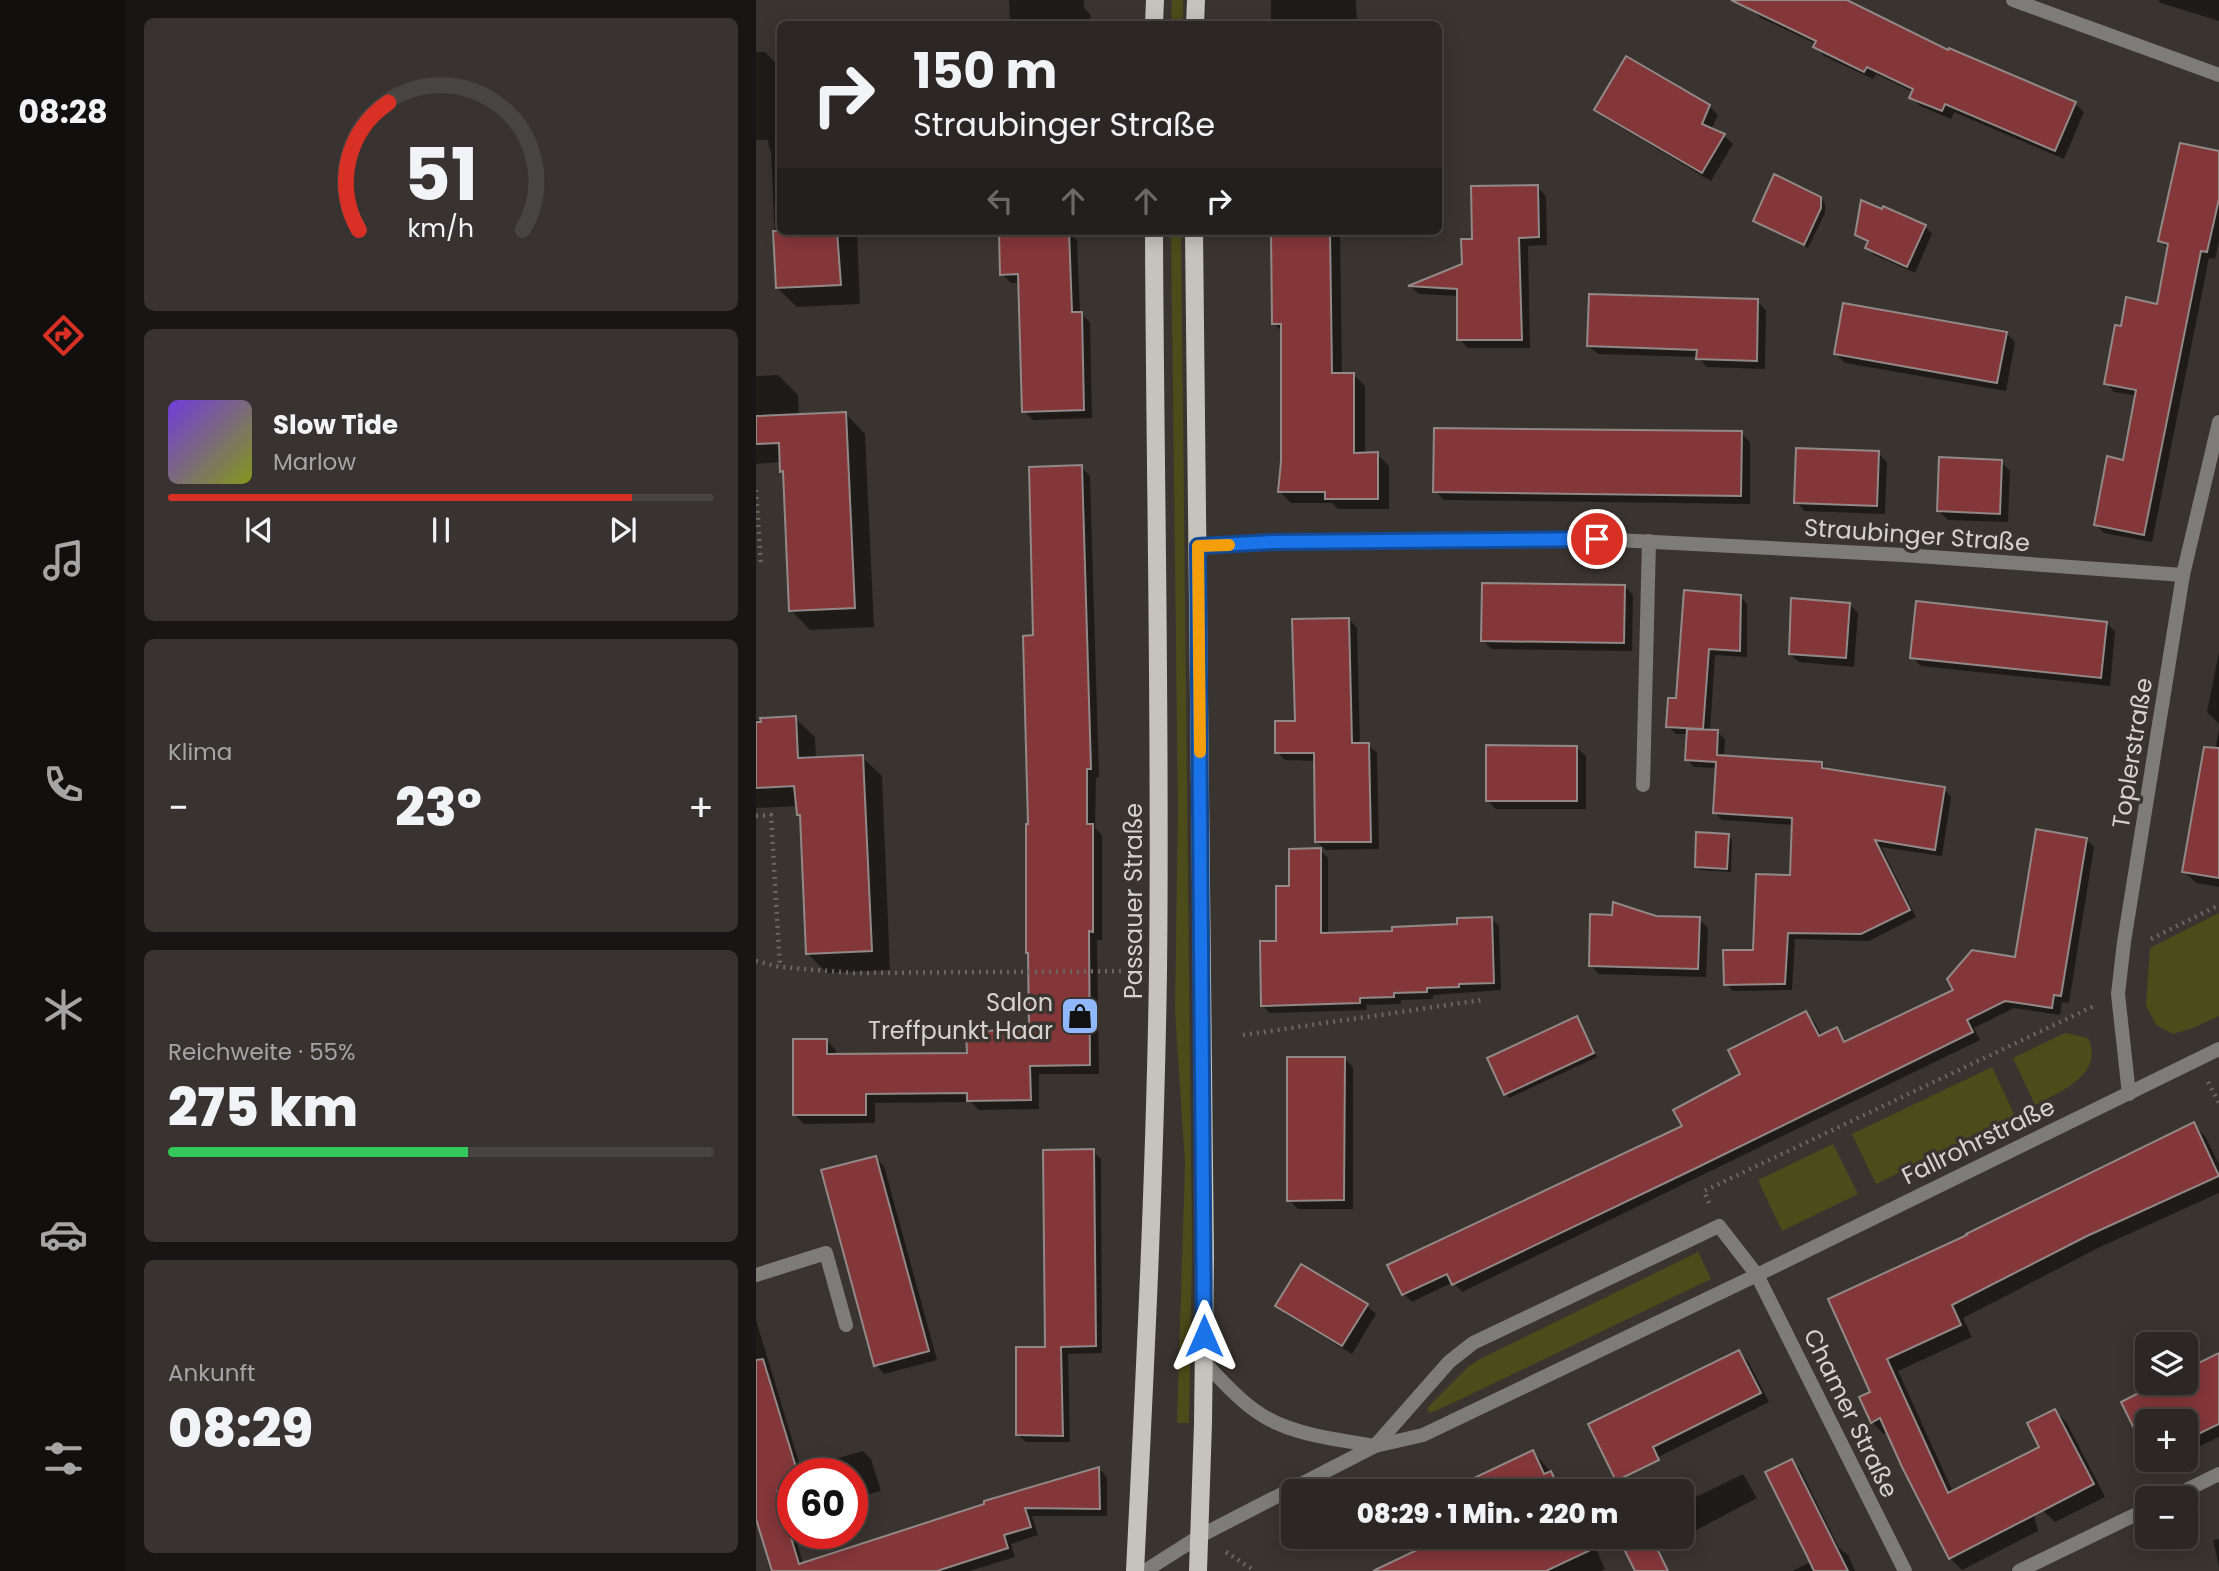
<!DOCTYPE html>
<html lang="de">
<head>
<meta charset="utf-8">
<style>
  body { margin:0; font-family:Poppins,sans-serif; background:#383331; color:#f1f3f6; height:100vh; display:flex; flex-direction:column; font-size:26px; white-space:nowrap }
  * { box-sizing:border-box; margin:0 }
  p { font-size:23px; color:#a6a5a6 }
  .icon { flex:none; width:38px; height:38px; fill:none; stroke:currentColor; stroke-width:2; stroke-linecap:round; stroke-linejoin:round }
  .map { position:relative; flex:1; overflow:hidden }
  .drawer { display:flex; flex-direction:column; gap:18px; padding:18px; background:#181514; width:630px }
  .drawer>* { flex:none }
  .banner { position:absolute; left:21px; top:21px; width:665px; height:214px; border-radius:10px; box-shadow:0 4px 18px #0003,0 0 0 2px #484441; background:#2c2724; color:#f1f3f6; overflow:hidden }
  .tools { position:absolute; left:1379px; top:1332px; display:grid; gap:14px }
  .tools a { display:grid; place-items:center; width:63px; height:63px; border-radius:10px; background:#2c2724; box-shadow:0 4px 18px #0003,0 0 0 2px #484441; font-size:35px }
  .speed { position:absolute; left:21px; top:1458px; display:flex; gap:14px; font-size:35px; font-weight:700; text-align:center }
  .speed>* { display:grid; place-content:center; width:91px; height:91px; border-radius:50%; background:#2c2724; box-shadow:0 4px 18px #0003,0 0 0 2px #484441; line-height:1 }
  .speed .limit { border:10px solid #d22; background:#fff; color:#111 }
  .pin { position:absolute; display:grid; place-items:center; width:60px; height:60px; color:#fff; margin:-30px; border:4px solid #fff; border-radius:50%; box-shadow:0 2px 7px #0007 }
  .me { position:absolute; width:77px; margin:-38px; rotate:0deg; stroke-linejoin:round; filter:drop-shadow(0 0 5px #0008) }
  .turn { display:flex; align-items:center; gap:24px; height:147px; padding:0 21px; font-size:32px }
  .turn .icon { width:91px; height:91px; stroke-width:2.5 }
  .turn b { display:block; font-size:49px; line-height:60px }
  .lanes { display:flex; align-items:center; height:66px; padding:0 21px; background:#0003; justify-content:center; gap:35px; direction:ltr }
  .lanes .off { opacity:.35 }
  .big { font-size:52px; font-weight:800; line-height:1.1 }
  .drawer .card { flex:1; display:flex; flex-direction:column; justify-content:center; gap:10px; min-width:0; padding:0 24px; border-radius:10px; background:#383331 }
  .drawer .dial { align-items:center; gap:0 }
  .dial svg { height:182px; overflow:visible; fill:none; stroke:#484441; stroke-width:7; stroke-linecap:round; text-anchor:middle }
  .dial text { fill:#f1f3f6; stroke:none }
  .song { display:flex; align-items:center; gap:21px }
  .cover { width:84px; height:84px; border-radius:10px; background:linear-gradient(135deg,hsl(260 70% 55%),hsl(70 70% 35%)) }
  .played { height:7px; border-radius:4px; background:linear-gradient(90deg,#d93025 85%,#484441 85%) }
  .keys { display:flex; justify-content:space-around; direction:ltr }
  .heat { display:flex; justify-content:space-between; align-items:center; font-size:38px; direction:ltr }
  .charge { height:10px; border-radius:5px; background:linear-gradient(90deg,#34c759 55%,#484441 0) }
  .trip { position:absolute; left:525px; top:1479px; width:413px; height:70px; border-radius:10px; background:#2c2724; box-shadow:0 4px 18px #0003,0 0 0 2px #484441; font-weight:800; line-height:70px; text-align:center }
  main { display:flex; flex:1; min-height:0 }
  .dock { display:flex; flex-direction:column; width:126px; justify-content:space-around; align-items:center; background:#12100e; color:#a6a5a6 }
  .dock .icon { width:49px; height:49px }
  .dock .on { color:#d93025 }
  .dock b { font-size:32px; color:#f1f3f6 }
  .map>svg:first-child { display:block }
</style>
</head>
<body>
<main>
<nav class="dock">
<b>08:28</b>
<svg class="icon on" aria-label="directions" viewBox="0 0 24 24"><path d="M12 3l9 9-9 9-9-9zM9 14v-3h6M13 9l2 2-2 2"/></svg>
<svg class="icon" aria-label="music" viewBox="0 0 24 24"><path d="M9 18V5l10-2v13"/><circle cx="6" cy="18" r="3"/><circle cx="16" cy="16" r="3"/></svg>
<svg class="icon" aria-label="phone" viewBox="0 0 24 24"><path d="M5 4h4l2 5-3 2q2 4 5 5l2-3 5 2v4C11 20 4 13 5 4z"/></svg>
<svg class="icon" aria-label="climate" viewBox="0 0 24 24"><path d="M12 3v18M4 7l16 10M4 17L20 7"/></svg>
<svg class="icon" aria-label="car" viewBox="0 0 24 24"><path d="M5 17H2v-5l4-1 3-4h7l3 4 3 1v5h-3M9 17h6M6 11h13"/><circle cx="7" cy="17" r="2"/><circle cx="17" cy="17" r="2"/></svg>
<svg class="icon" aria-label="filters" viewBox="0 0 24 24"><path d="M4 7h16M4 17h16"/><circle cx="9" cy="7" r="2"/><circle cx="15" cy="17" r="2"/></svg>
</nav>
<section class="drawer">
<div class="card dial"><svg viewBox="0 0 100 80">
<path d="M14 69A42 42 0 1 1 86 69"/>
<path d="M14 69A42 42 0 0 1 27 13" stroke="#d93025"/>
<text x="50" y="56" font-size="32" font-weight="700">51</text>
<text x="50" y="72" font-size="11">km/h</text>
</svg></div>
<div class="card">
<div class="song"><i class="cover"></i><div><b>Slow Tide</b><p>Marlow</p></div></div>
<div class="played"></div>
<div class="keys"><svg class="icon" aria-label="previous" viewBox="0 0 24 24"><path d="M18 5L8 12l10 7zM5 5v14"/></svg><svg class="icon" aria-label="pause" viewBox="0 0 24 24"><path d="M8 5v14M16 5v14"/></svg><svg class="icon" aria-label="next" viewBox="0 0 24 24"><path d="M6 5l10 7-10 7zM19 5v14"/></svg></div>
</div>
<div class="card"><p>Klima</p>
<div class="heat"><a>−</a><b class="big">23°</b><a>+</a></div>
</div>
<div class="card"><p>Reichweite · 55%</p><b class="big">275 km</b><div class="charge"></div></div>
<div class="card"><p>Ankunft</p><b class="big">08:29</b></div>
</section>
<div class="map">
<svg width="1463" height="1571" viewBox="0 0 1463 1571">
  <rect width="100%" height="100%" fill="#3a3430"/>
  <g fill="#4b4c19">
    <polygon points="416,0 427,0 427,24 415,24"/>
    <polygon points="415,231 425,231 436,1250 433,1423 421,1423 429,1163 419,1010 422,809"/>
    <polygon points="1463,913 1463,1016 1437,1028 1417,1034 1400,1025 1390,1005 1394,948"/>
    <path d="M1309,1033L1332,1038C1349,1074 1304,1092 1279,1105L1257,1058Z"/>
    <polygon points="1236,1067 1259,1116 1120,1184 1096,1134"/>
    <polygon points="1077,1144 1102,1194 1026,1231 1002,1180"/>
    <polygon points="942,1252 955,1279 703,1400 674,1413 671,1408 712,1367 724,1359"/>
  </g>
  <g fill="#0007">
    <polygon points="253,0 328,0 328,8 334,14 335,24 254,24"/>
    <polygon points="515,0 600,0 601,24 515,24"/>
    <polygon points="1001,0 1087,0 1193,52 1319,104 1328,112 1308,159 1198,112 1195,119 1164,106 1155,97 1157,92 1120,74 1117,79 1068,56 1059,47 1060,44 1005,18 996,9"/>
    <polygon points="1402,0 1463,0 1463,21 1405,3"/>
    <polygon points="0,52 9,52 24,67 24,231 101,231 104,304 41,307 21,288 15,151 13,148 12,140 0,140"/>
    <polygon points="953,106 962,115 955,130 968,136 977,144 955,181 849,118 841,110"/>
    <polygon points="1463,153 1463,241 1459,259 1453,258 1396,542 1348,533 1340,525 1369,462 1381,396 1358,392 1350,383 1367,328 1403,306 1413,250 1404,241"/>
    <polygon points="781,187 790,196 791,245 772,246 774,348 712,348 703,339 703,296 663,294 655,287 708,266 718,240"/>
    <polygon points="1064,198 1069,203 1069,213 1052,248 999,220"/>
    <polygon points="1169,226 1176,234 1159,273 1118,255 1111,247 1112,244 1101,234"/>
    <polygon points="312,231 321,240 324,313 334,322 336,418 277,420 268,411 264,283 255,283 246,274"/>
    <polygon points="516,231 584,231 586,375 598,375 609,386 609,454 621,454 633,466 633,509 582,509 576,503 535,503 523,491 527,463 527,332 518,324"/>
    <polygon points="1001,301 1010,310 1009,369 951,367 942,357 842,354 833,346"/>
    <polygon points="1250,333 1259,342 1250,391 1089,363 1080,354"/>
    <polygon points="22,375 42,395 43,416 90,414 109,434 118,627 54,630 35,610 29,474 26,471 26,462 0,464 0,376"/>
    <polygon points="985,433 994,442 994,504 688,500 679,491"/>
    <polygon points="1122,453 1131,462 1129,514 1049,511 1040,502"/>
    <polygon points="1245,462 1254,471 1252,522 1192,520 1183,511"/>
    <polygon points="325,467 334,476 343,777 340,778 339,828 346,835 346,940 341,940 343,1074 283,1074 283,1109 223,1110 215,1102 119,1103 119,1123 48,1124 39,1115 70,1040 80,1050 80,1056 212,1055 275,1032 274,826 279,637"/>
    <polygon points="868,586 877,595 876,651 736,649 727,641"/>
    <polygon points="984,596 991,604 991,657 959,655 954,731 961,732 969,739 968,757 1066,763 1073,771 1188,789 1195,797 1186,856 1125,847 1160,917 1113,941 1039,939 1036,990 977,991 970,984 999,952 1036,877 1038,825 966,820 958,812 961,768 938,767 931,759 932,734 920,734 912,726 921,700"/>
    <polygon points="1093,604 1102,613 1098,667 1043,662 1034,654"/>
    <polygon points="593,619 601,628 604,745 612,745 621,753 623,849 570,850 561,842 560,761 529,760 521,752 540,722"/>
    <polygon points="1351,623 1359,632 1354,686 1165,666 1156,657"/>
    <polygon points="1463,652 1463,724 1451,712"/>
    <polygon points="39,718 59,737 60,759 106,757 126,776 134,970 71,973 52,954 46,817 43,814 42,806 0,808 0,720"/>
    <polygon points="1463,729 1463,887 1440,883 1428,871 1455,771"/>
    <polygon points="821,748 830,756 830,809 740,809 731,800"/>
    <polygon points="972,836 976,840 975,872 944,870 940,866"/>
    <polygon points="1330,839 1338,847 1313,1003 1306,1002 1304,1015 1258,1008 1218,1028 1224,1040 706,1292 697,1282 656,1302 648,1294 928,1126 1050,1013 1058,1021 1066,1036 1080,1029 1091,1043 1261,959"/>
    <polygon points="564,850 572,858 572,935 637,933 703,926 735,918 743,926 745,990 677,995 677,999 645,1000 645,1004 610,1005 611,1010 514,1013 506,1005 535,888"/>
    <polygon points="900,918 943,919 952,928 950,977 843,974 834,965"/>
    <polygon points="821,1018 841,1057 753,1098 750,1094"/>
    <polygon points="588,1058 597,1067 597,1209 542,1209 533,1200"/>
    <polygon points="1437,1124 1449,1136 1463,1164 1463,1193 1344,1247 1207,1318 1216,1337 1142,1371 1197,1492 1285,1447 1299,1411 1311,1423 1349,1497 1299,1522 1274,1498 1282,1531 1206,1570 1194,1558 1132,1432 1128,1434 1116,1422 1117,1393 1074,1300 1213,1236"/>
    <polygon points="337,1151 345,1159 346,1353 312,1354 314,1442 270,1442 262,1435 291,1349"/>
    <polygon points="119,1158 128,1166 181,1360 128,1374 120,1365"/>
    <polygon points="545,1266 611,1306 620,1314 596,1354 530,1314 521,1306"/>
    <polygon points="0,1320 45,1469 107,1451 115,1459 125,1491 96,1499 96,1474 37,1474 37,1517 34,1518 47,1564 343,1469 351,1477 351,1516 276,1516 282,1535 255,1544 259,1557 214,1571 18,1571 0,1513"/>
    <polygon points="983,1352 992,1361 1013,1402 864,1476"/>
    <polygon points="1463,1355 1463,1437 1430,1453 1430,1421 1391,1421 1391,1451 1367,1403 1430,1382 1430,1372"/>
    <polygon points="777,1452 812,1491 727,1491"/>
    <polygon points="1396,1460 1418,1460 1403,1467"/>
    <polygon points="1036,1461 1044,1469 1083,1548 1092,1555 1099,1571 1036,1571 1056,1561"/>
    <polygon points="987,1474 1001,1498 903,1550 913,1571 881,1571 864,1536 926,1536 926,1504"/>
    <polygon points="834,1536 849,1569 845,1571 654,1571"/>
    <polygon points="1463,1539 1463,1567 1457,1540"/>
  </g>
  <g fill="#843739" stroke="#918887" stroke-width="2">
    <polygon points="975,0 1091,0 1192,50 1193,48 1320,102 1299,151 1189,104 1186,111 1153,98 1157,89 1111,67 1108,72 1057,47 1060,41"/>
    <polygon points="870,56 954,105 946,124 969,134 946,173 838,110"/>
    <polygon points="1424,143 1463,151 1463,199 1451,252 1445,251 1388,535 1338,525 1351,456 1367,460 1380,390 1348,384 1359,325 1365,326 1370,297 1401,304 1412,244 1402,241"/>
    <polygon points="1018,174 1065,197 1065,208 1048,245 997,221"/>
    <polygon points="782,185 783,237 763,238 766,340 701,340 701,289 652,286 706,264 705,239 716,239 715,186"/>
    <polygon points="1105,200 1126,209 1127,206 1170,225 1151,267 1109,248 1112,241 1099,235"/>
    <polygon points="17,231 81,231 85,285 20,288"/>
    <polygon points="243,231 313,231 316,312 326,312 328,410 266,412 262,274 244,275"/>
    <polygon points="515,231 574,231 576,373 598,373 598,453 622,452 622,499 569,499 569,492 522,492 525,462 525,324 516,324"/>
    <polygon points="833,294 1002,299 1001,361 940,359 941,350 831,346"/>
    <polygon points="1087,303 1251,332 1241,383 1078,354"/>
    <polygon points="90,412 99,608 33,611 27,471 24,472 23,443 0,444 0,416"/>
    <polygon points="678,428 986,431 985,496 677,492"/>
    <polygon points="1040,448 1123,451 1121,506 1038,503"/>
    <polygon points="1183,457 1246,460 1244,514 1181,511"/>
    <polygon points="326,465 335,769 331,769 331,824 337,824 337,932 333,931 334,1065 274,1066 275,1100 211,1101 211,1093 110,1094 110,1115 37,1115 37,1039 71,1039 71,1054 211,1053 210,1031 273,1030 272,953 270,953 270,824 272,824 267,636 277,635 273,467"/>
    <polygon points="726,583 869,585 868,643 725,641"/>
    <polygon points="928,590 985,595 984,651 953,649 947,729 910,727 912,698 920,698"/>
    <polygon points="1035,598 1094,603 1090,658 1033,654"/>
    <polygon points="1160,601 1351,622 1345,678 1154,658"/>
    <polygon points="593,618 596,743 613,743 615,842 559,842 558,753 519,753 519,721 539,721 536,619"/>
    <polygon points="40,716 42,758 107,755 116,951 50,954 44,815 41,815 38,786 0,788 0,722 5,722 4,718"/>
    <polygon points="931,729 962,730 961,755 1066,762 1066,768 1189,787 1179,850 1119,840 1154,910 1105,934 1032,933 1029,984 968,985 967,950 997,950 1000,874 1034,875 1036,818 957,813 960,762 929,760"/>
    <polygon points="730,745 821,746 821,801 730,801"/>
    <polygon points="1448,747 1463,748 1463,878 1426,872"/>
    <polygon points="1280,829 1331,838 1305,996 1298,995 1296,1008 1249,1001 1211,1020 1217,1032 934,1171 696,1285 691,1274 646,1295 631,1265 926,1126 917,1110 984,1074 972,1050 1050,1011 1063,1036 1081,1027 1088,1042 1197,990 1191,979 1216,950 1259,957"/>
    <polygon points="940,832 973,834 971,869 939,867"/>
    <polygon points="565,848 565,933 636,931 636,927 701,924 701,918 736,917 738,983 703,984 703,987 671,988 671,992 638,993 638,997 604,998 604,1003 505,1006 504,941 520,941 520,886 533,886 533,849"/>
    <polygon points="857,902 900,916 944,917 942,969 833,966 834,914 856,915"/>
    <polygon points="821,1016 838,1053 748,1095 731,1058"/>
    <polygon points="531,1057 589,1057 588,1200 531,1201"/>
    <polygon points="1438,1122 1463,1176 1331,1236 1196,1305 1205,1325 1131,1359 1192,1493 1283,1447 1271,1423 1299,1409 1338,1484 1193,1559 1146,1467 1124,1418 1115,1423 1103,1397 1114,1392 1072,1299 1211,1235 1210,1234"/>
    <polygon points="338,1149 340,1346 305,1347 307,1436 260,1435 260,1347 289,1347 287,1150"/>
    <polygon points="120,1156 173,1351 118,1366 65,1170"/>
    <polygon points="545,1264 612,1304 586,1346 519,1306"/>
    <polygon points="983,1350 1005,1393 897,1447 903,1460 860,1481 832,1424"/>
    <polygon points="1463,1353 1463,1424 1438,1436 1441,1442 1430,1447 1430,1421 1391,1421 1391,1455 1365,1402 1404,1382 1430,1382 1430,1369"/>
    <polygon points="7,1359 42,1474 37,1474 37,1486 21,1491 43,1564 228,1504 228,1501 343,1467 344,1509 269,1508 275,1527 248,1535 252,1548 181,1571 16,1571 0,1519 0,1360"/>
    <polygon points="777,1450 788,1474 795,1471 804,1491 725,1491 718,1478"/>
    <polygon points="1036,1459 1092,1571 1058,1571 1051,1556 1009,1472"/>
    <polygon points="690,1536 895,1536 912,1571 879,1571 862,1537 790,1571 617,1571"/>
  </g>
  <g fill="none" stroke-linecap="round" stroke-linejoin="round">
    <g stroke="#6b6663" stroke-width="4.5" stroke-dasharray="2 5" stroke-linecap="butt">
      <polyline points="0,490 5,565"/>
      <polyline points="0,816 15,815 24,967"/>
      <polyline points="1395,939 1463,905"/>
      <polyline points="0,961 24,967 98,973 376,971"/>
      <polyline points="487,1035 726,1000"/>
      <polyline points="1452,1082 1463,1103"/>
      <polyline points="953,1203 948,1191 1340,1005"/>
      <polyline points="470,1552 499,1571"/>
    </g>
    <g stroke="#7e7c79" stroke-width="14">
      <polyline points="1257,0 1463,75"/>
      <polyline points="442,546 517,542 841,539 1147,555 1427,575"/>
      <polyline points="887,785 893,541"/>
      <polyline points="1373,1094 1362,994 1368,942 1427,575 1463,422"/>
      <polyline points="0,1275 70,1253 90,1325"/>
      <path d="M448,1362C469,1384 493,1412 523,1424C553,1437 587,1440 619,1446L693,1362L717,1343L963,1226L1001,1275L1149,1571"/>
      <polyline points="1414,1498 1463,1474"/>
      <polyline points="389,1571 444,1536 619,1446 667,1435 1001,1275 1463,1049"/>
      <polyline points="1263,1571 1391,1509"/>
    </g>
    <g stroke="#c6c2bc" stroke-width="18">
      <polyline points="398,24 399,0"/>
      <polyline points="439,24 440,0"/>
      <polyline points="438,231 449,1256 447,1424 442,1571"/>
      <path d="M379,1571C389,1372 399,1172 402,972C405,725 399,478 398,231"/>
    </g>
  </g>
  <g fill="none" stroke-linecap="round" stroke-linejoin="round">
    <defs>
      <polyline id="route" points="448,1336 442,546 517,542 841,539"/>
    </defs>
    <use href="#route" stroke="#114b97" stroke-width="18"/>
    <use href="#route" stroke="#1a73e8" stroke-width="12"/>
    <polyline stroke="#f59e0b" stroke-width="12" points="444,752 442,546 473,545"/>
  </g>
  <defs>
    <symbol id="shop-square" viewBox="-11 -11 22 22"><rect x="-9" y="-9" width="18" height="18" rx="4" fill="#91b8fd" stroke="#3a3430"/><path d="M-5-2.5h2.3a2.7 3.5 0 0 1 5.4 0H5L5.5 6h-11ZM-1.5-2.5h3a1.5 2.3 0 0 0-3 0Z" fill="#111"/></symbol>
  </defs>
  <g fill-rule="evenodd">
    <use href="#shop-square" x="302" y="994" width="44" height="44"/>
  </g>
  <g text-anchor="middle" dominant-baseline="central" stroke-width="7" stroke-linejoin="round" paint-order="stroke">
    <g font-size="24" fill="#d6d2d0" stroke="#3a3430">
      <text transform="translate(1161 535) rotate(4)">Straubinger Straße</text>
      <text transform="translate(1376 753) rotate(-81)">Toplerstraße</text>
      <text transform="translate(377 901) rotate(-90)">Passauer Straße</text>
      <text transform="translate(1222 1141) rotate(-26)">Fallrohrstraße</text>
      <text transform="translate(1095 1413) rotate(64)">Chamer Straße</text>
    </g>
    <g font-size="24" fill="#d6d2d0" stroke="#3a3430" text-anchor="end">
      <text x="297" y="1002">Salon<tspan x="297" dy="28">Treffpunkt Haar</tspan></text>
    </g>
  </g>
</svg>
<div class="tools">
<a><svg class="icon" aria-label="layers" viewBox="0 0 24 24"><path d="M12 4l9 5-9 5-9-5zM3 14l9 5 9-5"/></svg></a>
<a>+</a>
<a>−</a>
</div>
<div class="speed"><div class="limit">60</div></div>
<div class="pin" style="left:841px;top:539px;background:#d93025"><svg class="icon" aria-label="arrive" viewBox="0 0 24 24"><path d="M6 21V4h12l-3 4 3 4H6"/></svg></div>
<svg class="me" style="left:448px;top:1336px" viewBox="-20 -20 40 40"><path d="M0-17L14 15 0 8-14 15z" fill="#1a73e8" stroke="#fff" stroke-width="4"/></svg>
<div class="trip">08:29 · 1 Min. · 220 m</div>
<div class="banner">
<div class="turn"><svg class="icon" aria-label="right" viewBox="0 0 24 24"><path d="M7 20v-9h11M14 6l5 5-5 5"/></svg><div><b>150 m</b>Straubinger Straße</div></div>
<div class="lanes"><svg class="icon off" aria-label="left" viewBox="0 0 24 24"><path d="M17 20v-9H6M10 6l-5 5 5 5"/></svg><svg class="icon off" aria-label="ahead" viewBox="0 0 24 24"><path d="M12 20V5M6 11l6-6 6 6"/></svg><svg class="icon off" aria-label="ahead" viewBox="0 0 24 24"><path d="M12 20V5M6 11l6-6 6 6"/></svg><svg class="icon" aria-label="right" viewBox="0 0 24 24"><path d="M7 20v-9h11M14 6l5 5-5 5"/></svg></div>
</div>
</div>
</main>
</body>
</html>
